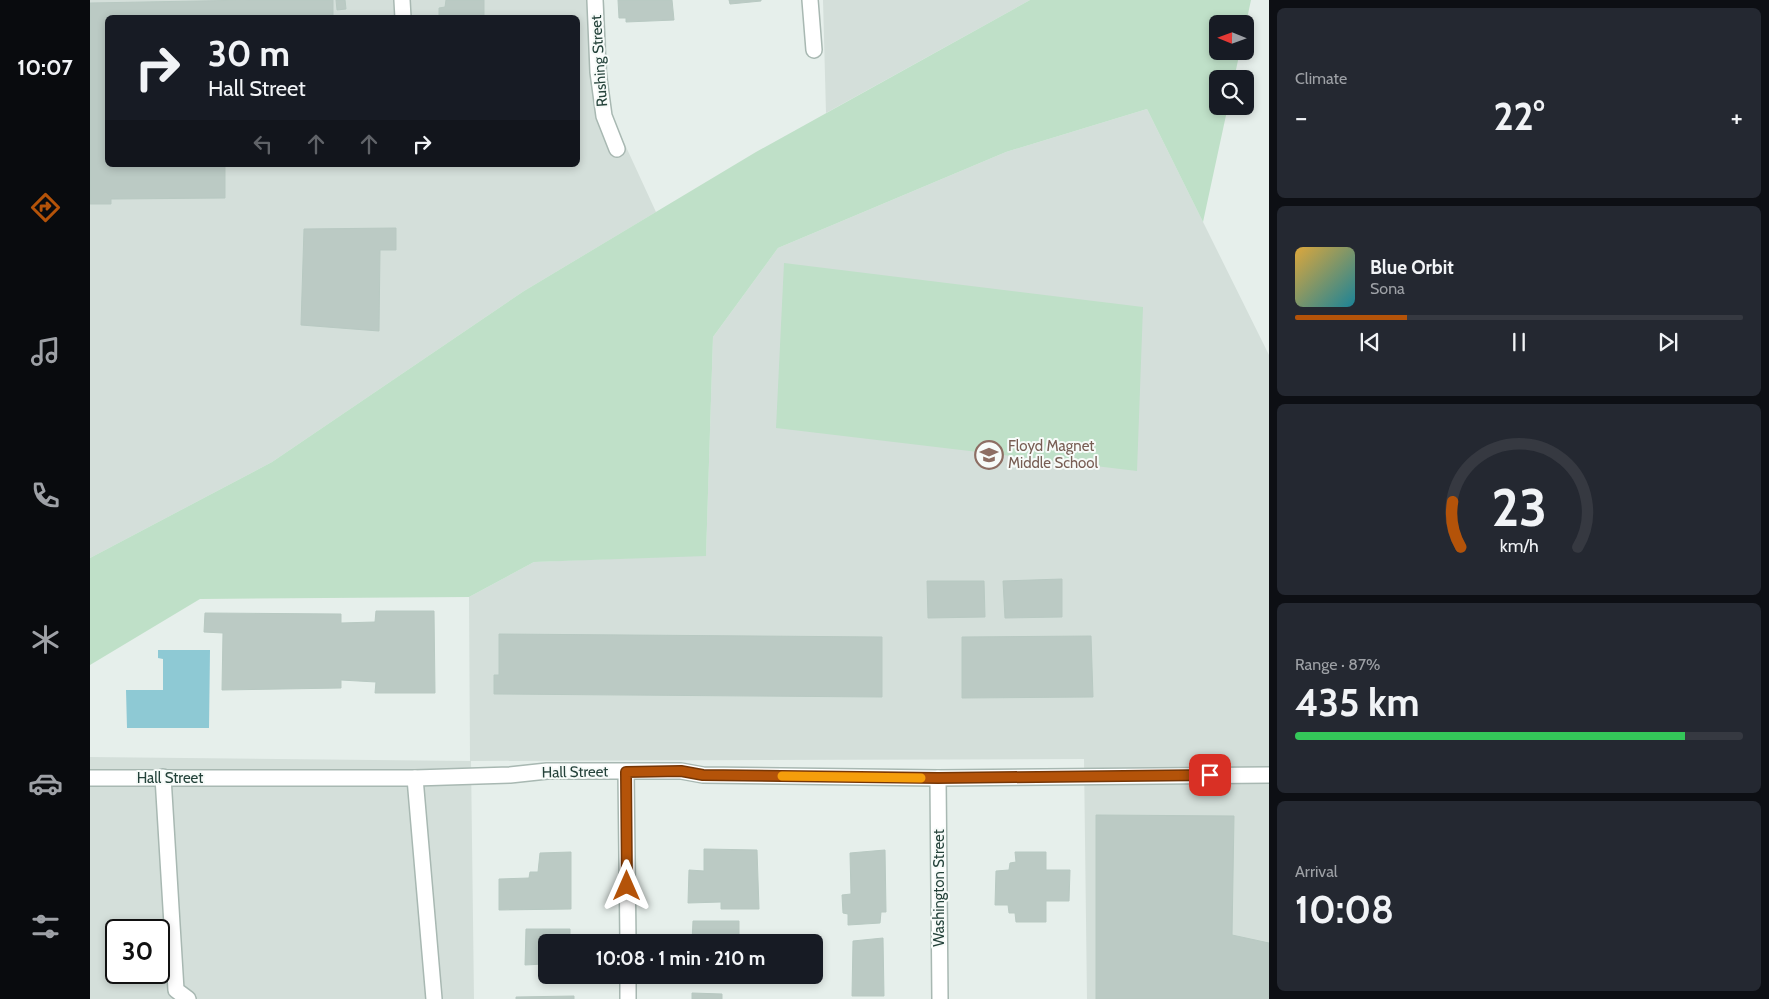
<!DOCTYPE html>
<html lang="en">
<head>
<meta charset="utf-8">
<style>
  body { margin:0; font-family:Cabin,sans-serif; background:#242831; color:#f1f3f6; height:100vh; display:flex; flex-direction:column; font-size:19px; white-space:nowrap }
  * { box-sizing:border-box; margin:0 }
  p { font-size:16px; color:#9ea1a6 }
  .icon { flex:none; width:28px; height:28px; fill:none; stroke:currentColor; stroke-width:2; stroke-linecap:round; stroke-linejoin:round }
  .map { position:relative; flex:1; overflow:hidden }
  .drawer { display:flex; flex-direction:column; gap:8px; padding:8px; background:#0d0f14; width:500px }
  .drawer>* { flex:none }
  .hud { position:absolute; left:15px; top:15px; width:475px; height:152px; border-radius:8px; box-shadow:0 2px 8px #0003; background:#171b24; color:#f1f3f6; overflow:hidden }
  .needle { width:32px; rotate:271deg }
  .tools { position:absolute; left:1119px; top:15px; display:grid; gap:10px }
  .tools a { display:grid; place-items:center; width:45px; height:45px; border-radius:8px; background:#171b24; box-shadow:0 2px 8px #0003; font-size:25px }
  .speed { position:absolute; left:15px; top:919px; display:flex; gap:10px; font-size:25px; font-weight:700; text-align:center }
  .speed>* { display:grid; place-content:center; width:65px; height:65px; border-radius:50%; background:#171b24; box-shadow:0 2px 8px #0003; line-height:1 }
  .speed .limit { border:2px solid #111; border-radius:8px; background:#fff; color:#111 }
  .pin { position:absolute; display:grid; place-items:center; width:42px; height:42px; color:#fff; margin:-21px; border-radius:10px; box-shadow:0 2px 8px #0006 }
  .me { position:absolute; width:55px; margin:-28px; rotate:0deg; stroke-linejoin:round; filter:drop-shadow(0 0 4px #0008) }
  .turn { display:flex; align-items:center; gap:18px; height:105px; padding:0 20px; font-size:22px }
  .turn .icon { width:65px; height:65px; stroke-width:2.5 }
  .turn b { display:block; font-size:35px; line-height:42px }
  .lanes { display:flex; align-items:center; height:48px; padding:0 20px; background:#0003; justify-content:center; gap:25px; direction:ltr }
  .lanes .off { opacity:.35 }
  .big { font-size:38px; font-weight:700; line-height:1.1 }
  .drawer .card { flex:1; display:flex; flex-direction:column; justify-content:center; gap:8px; min-width:0; padding:0 18px; border-radius:8px; background:#242831 }
  .drawer .dial { align-items:center; gap:0 }
  .dial svg { height:130px; overflow:visible; fill:none; stroke:#363941; stroke-width:7; stroke-linecap:round; text-anchor:middle }
  .dial text { fill:#f1f3f6; stroke:none }
  .song { display:flex; align-items:center; gap:15px }
  .cover { width:60px; height:60px; border-radius:8px; background:linear-gradient(135deg,hsl(40 70% 55%),hsl(190 70% 35%)) }
  .played { height:5px; border-radius:2px; background:linear-gradient(90deg,#b45309 25%,#363941 25%) }
  .keys { display:flex; justify-content:space-around; direction:ltr }
  .heat { display:flex; justify-content:space-between; align-items:center; font-size:28px; direction:ltr }
  .charge { height:8px; border-radius:4px; background:linear-gradient(90deg,#34c759 87%,#363941 0) }
  .trip { position:absolute; left:448px; top:934px; width:285px; height:50px; border-radius:8px; background:#171b24; box-shadow:0 2px 8px #0003; font-weight:700; line-height:50px; text-align:center }
  main { display:flex; flex:1; min-height:0 }
  .menu { display:flex; flex-direction:column; width:90px; justify-content:space-around; align-items:center; background:#090b0e; color:#9ea1a6 }
  .menu .icon { width:35px; height:35px }
  .menu .selected { color:#b45309 }
  .menu b { font-size:22px; color:#f1f3f6 }
  .map>svg:first-child { display:block }
</style>
</head>
<body>
<main>
<nav class="menu">
<b>10:07</b>
<svg class="icon selected" aria-label="directions" viewBox="0 0 24 24"><path d="M12 3l9 9-9 9-9-9zM9 14v-3h6M13 9l2 2-2 2"/></svg>
<svg class="icon" aria-label="music" viewBox="0 0 24 24"><path d="M9 18V5l10-2v13"/><circle cx="6" cy="18" r="3"/><circle cx="16" cy="16" r="3"/></svg>
<svg class="icon" aria-label="phone" viewBox="0 0 24 24"><path d="M5 4h4l2 5-3 2q2 4 5 5l2-3 5 2v4C11 20 4 13 5 4z"/></svg>
<svg class="icon" aria-label="climate" viewBox="0 0 24 24"><path d="M12 3v18M4 7l16 10M4 17L20 7"/></svg>
<svg class="icon" aria-label="car" viewBox="0 0 24 24"><path d="M5 17H2v-5l4-1 3-4h7l3 4 3 1v5h-3M9 17h6M6 11h13"/><circle cx="7" cy="17" r="2"/><circle cx="17" cy="17" r="2"/></svg>
<svg class="icon" aria-label="filters" viewBox="0 0 24 24"><path d="M4 7h16M4 17h16"/><circle cx="9" cy="7" r="2"/><circle cx="15" cy="17" r="2"/></svg>
</nav>
<div class="map">
<svg width="1179" height="999" viewBox="0 0 1179 999">
  <rect width="100%" height="100%" fill="#e6efeb"/>
  <g fill="#d4dfda" fill-rule="evenodd">
    <path d="M0,0H514L520,112L566,212L434,291L182,462L0,558ZM18,18H488V165H18Z"/>
    <polygon points="733,0 940,0 736,113"/>
    <path d="M1057,109L1179,355V999H997L994,759L381,761L384,999H0V757L380,761L379,597L444,562L616,555L623,337L688,248L916,152ZM26,930H69V972H26Z"/>
  </g>
  <g fill="#bfe0c8">
    <polygon points="940,0 1161,0 1155,28 1155,24 1128,24 1128,51 1150,51 1144,79 1128,79 1128,106 1138,106 1113,222 1057,109 916,152 688,248 623,337 616,556 444,562 379,597 110,599 0,665 0,558 182,462 434,291 666,152"/>
    <polygon points="694,263 1053,307 1047,471 686,428"/>
  </g>
  <polygon fill="#8ec9d4" points="68,650 120,650 119,728 37,728 36,690 73,690 73,659 68,658"/>
  <g fill="#bbcac4" stroke="#b8c9c2">
    <polygon points="161,0 243,0 243,18 18,18 18,165 135,165 135,198 21,199 21,204 0,204 0,3"/>
    <polygon points="246,0 255,0 256,9 247,10"/>
    <polygon points="356,0 394,0 394,18 349,18 349,8 355,7"/>
    <polygon points="528,0 582,0 584,20 536,22 536,18 529,18"/>
    <polygon points="639,0 671,0 671,1 640,4"/>
    <polygon points="306,228 306,250 290,250 289,331 211,325 214,229"/>
    <polygon points="972,579 972,617 915,618 913,581"/>
    <polygon points="837,581 894,581 895,617 838,618"/>
    <polygon points="286,611 344,611 345,693 285,693 286,682 251,680 251,688 132,690 133,633 114,632 115,613 251,614 251,623 285,622"/>
    <polygon points="409,634 792,637 792,697 404,694 404,675 409,675"/>
    <polygon points="1001,636 1003,697 872,698 872,637"/>
    <polygon points="1006,815 1144,816 1142,935 1179,943 1179,999 1006,999"/>
    <polygon points="614,849 667,850 669,909 631,909 631,902 598,903 599,870 614,871"/>
    <polygon points="795,850 796,912 791,912 790,923 758,925 758,914 753,913 752,895 761,894 760,853"/>
    <polygon points="481,852 481,909 409,910 409,879 439,878 440,872 448,872 450,853"/>
    <polygon points="925,852 956,852 956,870 980,870 979,901 956,901 956,922 926,922 925,913 919,913 918,905 905,905 906,871 919,870 920,863 926,862"/>
    <polygon points="603,921 649,921 649,942 602,942"/>
    <polygon points="436,929 480,929 480,942 456,942 456,975 452,975 453,964 435,965"/>
    <polygon points="793,938 794,996 762,996 763,941"/>
    <polygon points="602,975 648,975 602,978"/>
    <polygon points="602,993 632,994 632,999 602,999"/>
    <polygon points="484,996 484,999 426,999 426,997"/>
  </g>
  <g fill="none" stroke-linecap="round" stroke-linejoin="round">
    <defs>
      <g id="minor">
        <polyline points="312,0 313,18"/>
        <polyline points="505,0 508,72 514,116 527,149"/>
        <polyline points="720,0 724,50"/>
        <polyline points="536,772 538,942"/>
        <polyline points="73,777 86,990 98,999"/>
        <polyline points="0,778 325,778 420,775 457,771 591,771 613,775 848,778 1179,775"/>
        <polyline points="325,778 344,999"/>
        <polyline points="848,778 850,999"/>
        <polyline points="538,975 538,999"/>
      </g>
    </defs>
    <use href="#minor" stroke="#a8b8b2" stroke-width="18"/>
    <use href="#minor" stroke="#fff" stroke-width="15"/>
  </g>
  <g fill="none" stroke-linecap="round" stroke-linejoin="round">
    <defs>
      <polyline id="route" points="537,886 536,772 591,771 613,775 848,778 1120,775"/>
    </defs>
    <use href="#route" stroke="#753606" stroke-width="12"/>
    <use href="#route" stroke="#b45309" stroke-width="9"/>
    <polyline stroke="#f59e0b" stroke-width="9" points="692,776 831,778"/>
  </g>
  <defs>
    <symbol id="school-ring" viewBox="-11 -11 22 22"><circle r="9.5" fill="#f7fbf9" stroke="#8d6e63" stroke-width="1.5"/><path d="M0-5L7-2L0 1L-7-2ZM-4 1L0 2.5L4 1V4Q0 6-4 4Z" fill="#8d6e63"/></symbol>
  </defs>
  <g fill-rule="evenodd">
    <use href="#school-ring" x="883" y="439" width="32" height="32"/>
  </g>
  <g text-anchor="middle" dominant-baseline="central" stroke-width="4" stroke-linejoin="round" paint-order="stroke">
    <g font-size="15" fill="#24423a" stroke="#f7fbf9">
      <text transform="translate(509 61) rotate(-94)">Rushing Street</text>
      <text transform="translate(485 772) rotate(-1)">Hall Street</text>
      <text x="80" y="778">Hall Street</text>
      <text transform="translate(849 888) rotate(-90)">Washington Street</text>
    </g>
    <g font-size="15" fill="#785e54" stroke="#f7fbf9" text-anchor="start">
      <text x="918" y="446">Floyd Magnet<tspan x="918" dy="17">Middle School</tspan></text>
    </g>
  </g>
</svg>
<div class="tools">
<a><svg class="needle" viewBox="-14 -14 28 28"><path d="M0-13l5 13h-10z" fill="#e53935"/><path d="M0 13l5-13h-10z" fill="#9ea1a6"/></svg></a>
<a><svg class="icon" aria-label="search" viewBox="0 0 24 24"><circle cx="10" cy="10" r="6"/><path d="M15 15l6 6"/></svg></a>
</div>
<div class="speed"><div class="limit">30</div></div>
<div class="pin" style="left:1120px;top:775px;background:#d93025"><svg class="icon" aria-label="arrive" viewBox="0 0 24 24"><path d="M6 21V4h12l-3 4 3 4H6"/></svg></div>
<svg class="me" style="left:537px;top:886px" viewBox="-20 -20 40 40"><path d="M0-17L14 15 0 8-14 15z" fill="#b45309" stroke="#fff" stroke-width="4"/></svg>
<div class="trip">10:08 · 1 min · 210 m</div>
<div class="hud">
<div class="turn"><svg class="icon" aria-label="right" viewBox="0 0 24 24"><path d="M7 20v-9h11M14 6l5 5-5 5"/></svg><div><b>30 m</b>Hall Street</div></div>
<div class="lanes"><svg class="icon off" aria-label="left" viewBox="0 0 24 24"><path d="M17 20v-9H6M10 6l-5 5 5 5"/></svg><svg class="icon off" aria-label="ahead" viewBox="0 0 24 24"><path d="M12 20V5M6 11l6-6 6 6"/></svg><svg class="icon off" aria-label="ahead" viewBox="0 0 24 24"><path d="M12 20V5M6 11l6-6 6 6"/></svg><svg class="icon" aria-label="right" viewBox="0 0 24 24"><path d="M7 20v-9h11M14 6l5 5-5 5"/></svg></div>
</div>
</div>
<section class="drawer">
<div class="card"><p>Climate</p>
<div class="heat"><a>−</a><b class="big">22°</b><a>+</a></div>
</div>
<div class="card">
<div class="song"><i class="cover"></i><div><b>Blue Orbit</b><p>Sona</p></div></div>
<div class="played"></div>
<div class="keys"><svg class="icon" aria-label="previous" viewBox="0 0 24 24"><path d="M18 5L8 12l10 7zM5 5v14"/></svg><svg class="icon" aria-label="pause" viewBox="0 0 24 24"><path d="M8 5v14M16 5v14"/></svg><svg class="icon" aria-label="next" viewBox="0 0 24 24"><path d="M6 5l10 7-10 7zM19 5v14"/></svg></div>
</div>
<div class="card dial"><svg viewBox="0 0 100 80">
<path d="M14 69A42 42 0 1 1 86 69"/>
<path d="M14 69A42 42 0 0 1 9 41" stroke="#b45309"/>
<text x="50" y="56" font-size="32" font-weight="700">23</text>
<text x="50" y="72" font-size="11">km/h</text>
</svg></div>
<div class="card"><p>Range · 87%</p><b class="big">435 km</b><div class="charge"></div></div>
<div class="card"><p>Arrival</p><b class="big">10:08</b></div>
</section>
</main>
</body>
</html>
